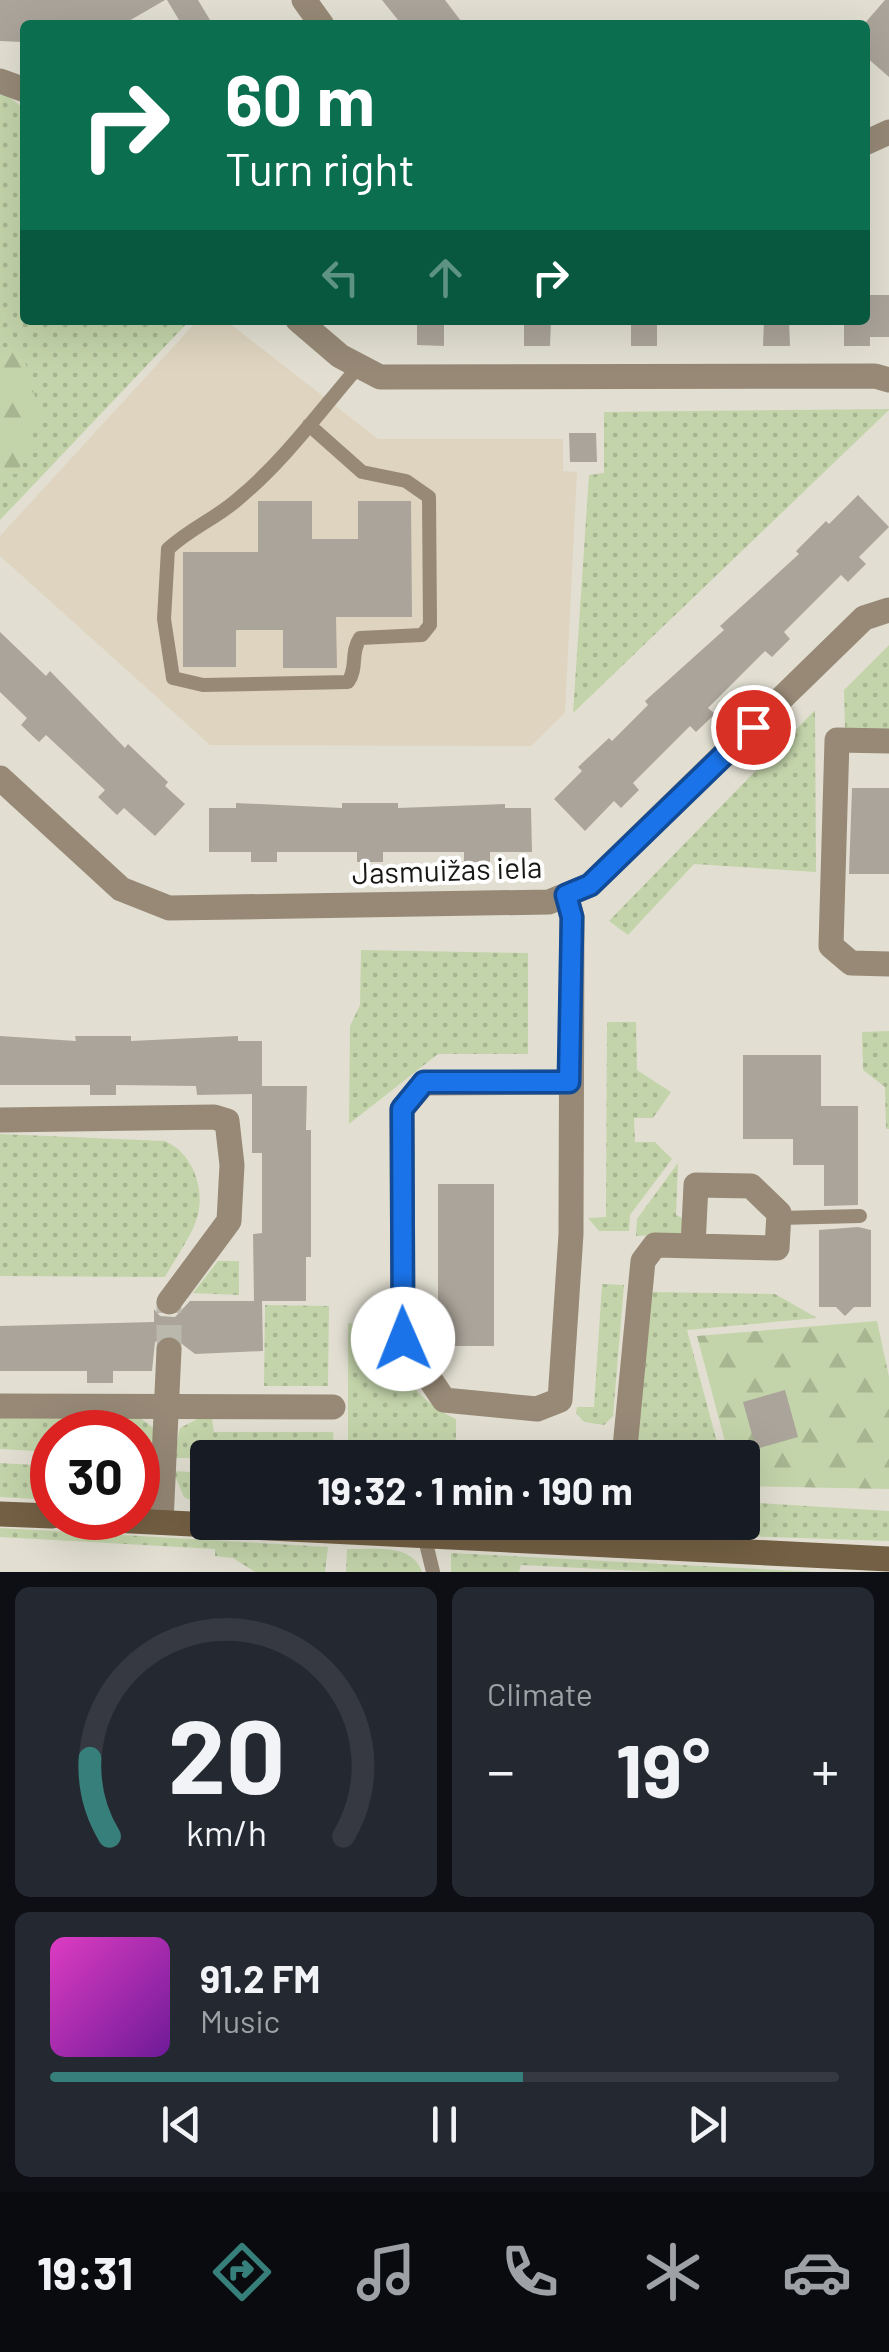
<!DOCTYPE html>
<html lang="en">
<head>
<meta charset="utf-8">
<style>
  body { margin:0; font-family:Barlow,sans-serif; background:#242831; color:#f1f3f6; height:100vh; display:flex; flex-direction:column; font-size:38px; white-space:nowrap }
  * { box-sizing:border-box; margin:0 }
  p { font-size:32px; color:#9ea1a6 }
  .icon { flex:none; width:55px; height:55px; fill:none; stroke:currentColor; stroke-width:2; stroke-linecap:round; stroke-linejoin:round }
  .map { position:relative; height:1572px; overflow:hidden }
  .side { display:flex; flex-direction:column; gap:15px; padding:15px; background:#0d0f14; flex:1 }
  .side>* { flex:none }
  .hud { position:absolute; left:20px; top:20px; width:850px; height:305px; border-radius:10px; box-shadow:0 10px 40px #0002; background:#0b6e4f; color:#fff; overflow:hidden }
  .speed { position:absolute; left:30px; top:1410px; display:flex; gap:20px; font-size:50px; font-weight:700; text-align:center }
  .speed>* { display:grid; place-content:center; width:130px; height:130px; border-radius:50%; background:#171b24; box-shadow:0 10px 40px #0002; line-height:1 }
  .speed .limit { border:15px solid #d22; background:#fff; color:#111 }
  .pin { position:absolute; display:grid; place-items:center; width:85px; height:85px; color:#fff; margin:-42px; border:5px solid #fff; border-radius:50%; box-shadow:0 2px 10px #0007 }
  .me { position:absolute; width:110px; margin:-55px; rotate:359deg; stroke-linejoin:round; filter:drop-shadow(0 0 8px #0008) }
  .turn { display:flex; align-items:center; gap:35px; height:210px; padding:0 40px; font-size:45px }
  .turn .icon { width:130px; height:130px; stroke-width:2.5 }
  .turn b { display:block; font-size:70px; line-height:85px }
  .lanes { display:flex; align-items:center; height:95px; padding:0 40px; background:#0003; justify-content:center; gap:50px; direction:ltr }
  .lanes .off { opacity:.35 }
  .big { font-size:75px; font-weight:700; line-height:1.1 }
  .side .tile { flex:1; display:flex; flex-direction:column; justify-content:center; gap:15px; min-width:0; padding:0 35px; border-radius:15px; background:#242831 }
  .side .dial { align-items:center; gap:0 }
  .dial svg { height:260px; overflow:visible; fill:none; stroke:#363941; stroke-width:7; stroke-linecap:round; text-anchor:middle }
  .dial text { fill:#f1f3f6; stroke:none }
  .song { display:flex; align-items:center; gap:30px }
  .cover { width:120px; height:120px; border-radius:15px; background:linear-gradient(135deg,hsl(310 70% 55%),hsl(280 70% 35%)) }
  .played { height:10px; border-radius:5px; background:linear-gradient(90deg,#377f7b 60%,#363941 60%) }
  .keys { display:flex; justify-content:space-around; direction:ltr }
  .heat { display:flex; justify-content:space-between; align-items:center; font-size:55px; direction:ltr }
  .side .tiles { flex:1; display:grid; gap:15px; grid-template-columns:1fr 1fr }
  .tile:last-child { grid-column:span 2 }
  .trip { position:absolute; left:190px; top:1440px; width:570px; height:100px; border-radius:10px; background:#171b24; box-shadow:0 10px 40px #0002; font-weight:700; line-height:100px; text-align:center }
  .dock { display:flex; height:160px; justify-content:space-around; align-items:center; background:#090b0e; color:#9ea1a6 }
  .dock .icon { width:70px; height:70px }
  .dock .current { color:#377f7b }
  .dock b { font-size:45px; color:#f1f3f6 }
  .map>svg:first-child { display:block }
</style>
</head>
<body>
<div class="map">
<svg width="889" height="1572" viewBox="0 0 889 1572">
  <defs>
    <pattern id="green-dots" width="8" height="8" patternUnits="userSpaceOnUse" patternTransform="scale(2.5)"><rect width="8" height="8" fill="#c3d4aa"/><path d="M2 2h.1M6 6h.1" fill="none" stroke="#a7b591" stroke-width="1.8" stroke-linecap="round"/></pattern>
    <pattern id="forest-firs" width="22" height="20" patternUnits="userSpaceOnUse" patternTransform="scale(2.5)"><rect width="22" height="20" fill="#c3d4aa"/><path d="M5 1l3.5 6h-7zM16 11l3.5 6h-7z" fill="#a7b591"/></pattern>
  </defs>
  <rect width="100%" height="100%" fill="#e2dfd2"/>
  <polygon fill="#ded4bf" points="198,320 225,320 378,439 563,439 563,471 577,472 565,713 531,746 210,745 0,556 0,536"/>
  <g fill="url(#green-dots)">
    <polygon points="6,94 25,110 25,320 190,320 0,520 0,95"/>
    <polygon points="889,409 889,410 573,713 589,475 604,473 604,412"/>
    <polygon points="889,645 889,732 845,731 844,690"/>
    <polygon points="815,710 816,872 694,864 628,935 609,921"/>
    <polygon points="361,950 528,953 528,1054 438,1054 349,1124 350,1026 360,1005"/>
    <polygon points="607,1022 636,1022 637,1070 671,1092 653,1118 634,1118 635,1142 655,1142 672,1159 630,1215 629,1231 599,1231 588,1218 606,1217"/>
    <polygon points="889,1031 889,1129 886,1129 885,1087 863,1070 862,1032"/>
    <path d="M0,1134L165,1141C193,1153 207,1191 196,1221C189,1240 175,1259 165,1277L0,1276Z"/>
    <polygon points="678,1163 676,1215 682,1218 683,1234 636,1236 637,1219"/>
    <polygon points="218,1261 239,1261 239,1295 193,1293"/>
    <polygon points="602,1284 624,1285 613,1416 604,1425 584,1422 576,1413 577,1407 594,1407"/>
    <polygon points="650,1292 775,1294 817,1318 687,1330 721,1457 636,1458"/>
    <polygon points="265,1305 329,1306 328,1386 264,1386"/>
    <path d="M348,1323L386,1328C392,1367 420,1403 456,1419V1440L593,1446L599,1457L348,1458Z"/>
    <polygon points="211,1412 214,1432 333,1432 334,1457 173,1458 180,1428"/>
    <polygon points="136,1415 155,1429 151,1456 138,1456 138,1432 52,1432 52,1452 0,1449 0,1416"/>
    <polygon points="0,1463 52,1466 52,1500 0,1497"/>
    <polygon points="173,1471 207,1473 207,1508 184,1497"/>
    <polygon points="743,1502 889,1511 889,1541 648,1533 637,1523 742,1522"/>
    <polygon points="0,1528 328,1547 325,1572 255,1572 233,1558 215,1556 215,1549 0,1537"/>
    <path d="M347,1549C373,1550 412,1542 422,1572H346Z"/>
    <polygon points="451,1553 817,1572 661,1572 521,1565 519,1572 451,1572"/>
  </g>
  <g fill="url(#forest-firs)">
    <polygon points="0,347 22,350 40,416 17,474 0,473"/>
    <polygon points="877,1321 889,1377 889,1489 743,1486 742,1458 729,1457 697,1336"/>
  </g>
  <g fill="#aba49a">
    <polygon points="0,0 165,0 122,25 25,25 22,42 0,41"/>
    <polygon points="167,0 198,0 213,25 182,25"/>
    <polygon points="382,0 445,0 464,25 402,25"/>
    <polygon points="885,0 889,0 889,77 865,56 865,23"/>
    <polygon points="865,295 889,295 889,337 870,337 870,346 844,346 844,320 865,320"/>
    <polygon points="417,320 444,320 444,346 417,345"/>
    <polygon points="524,320 551,320 550,346 524,346"/>
    <rect x="631" y="320" width="26" height="26"/>
    <polygon points="764,320 789,320 790,346 763,346"/>
    <polygon points="569,433 596,433 597,462 570,462"/>
    <polygon points="858,495 889,527 859,557 866,564 848,582 841,575 784,632 790,639 772,657 765,651 708,708 715,714 696,732 690,726 633,783 639,790 621,808 614,801 585,831 554,799 582,771 578,767 609,738 612,741 648,705 645,701 724,630 720,626 799,554 796,551 826,521 829,524"/>
    <polygon points="258,501 312,501 312,539 358,539 358,501 411,501 412,617 336,617 337,668 283,668 283,630 236,630 236,667 183,667 183,552 258,552"/>
    <polygon points="0,632 46,676 50,671 125,748 128,744 168,782 165,786 185,804 155,836 124,808 117,815 98,797 105,790 46,735 39,742 21,725 27,718 0,692"/>
    <polygon points="852,788 889,788 889,874 849,874"/>
    <polygon points="236,803 342,808 342,803 398,803 398,808 505,804 505,808 531,808 532,852 490,852 490,862 464,862 464,852 383,852 383,862 357,862 357,852 277,852 277,862 251,862 251,852 209,852 209,808 236,808"/>
    <polygon points="0,1036 76,1041 75,1036 131,1036 131,1041 238,1036 238,1041 262,1041 262,1086 307,1086 306,1130 311,1130 311,1257 306,1257 306,1301 254,1301 253,1234 262,1233 262,1153 252,1153 252,1094 197,1095 196,1086 116,1085 116,1095 90,1095 90,1085 0,1085"/>
    <polygon points="743,1055 821,1055 821,1106 858,1106 858,1205 824,1206 824,1165 793,1165 793,1139 743,1139"/>
    <rect x="438" y="1184" width="56" height="162"/>
    <polygon points="858,1227 871,1230 871,1307 854,1307 845,1316 836,1307 819,1307 819,1230"/>
    <polygon points="190,1301 262,1301 263,1351 195,1354 169,1334 155,1342 152,1371 113,1371 113,1383 87,1383 87,1371 0,1371 0,1326 154,1322 154,1309 160,1316 175,1317"/>
    <polygon points="785,1390 798,1437 756,1449 743,1402"/>
  </g>
  <g fill="none" stroke-linecap="round" stroke-linejoin="round">
    <polyline stroke="#bab7ac" stroke-width="25" stroke-dasharray="25 12" stroke-linecap="butt" points="169,1350 169,1302"/>
    <g stroke="#978976" stroke-width="14">
      <path d="M309,425L362,472L406,481L429,497L430,625L422,635L360,638C350,653 358,668 348,682L203,685L173,678L164,619L168,549C192,527 217,518 238,499C284,461 320,411 359,366"/>
      <polyline points="779,1218 860,1216"/>
      <polyline points="424,1535 433,1572"/>
    </g>
    <g stroke="#978976" stroke-width="25">
      <polyline points="304,0 322,25"/>
      <polyline points="0,81 25,90"/>
      <polyline points="865,143 889,132"/>
      <polyline points="298,320 340,356 380,377 875,376 889,380"/>
      <polyline points="889,741 837,740 831,946 851,963 889,964"/>
      <polyline points="0,778 121,889 169,908 549,902 590,885 864,618 889,610"/>
      <polyline points="566,895 572,917 571,1234 560,1400 537,1409 444,1400 403,1339 402,1109 424,1083 569,1082"/>
      <polyline points="0,1120 214,1117 227,1121 232,1165 229,1221 169,1302"/>
      <polyline points="0,1406 333,1407"/>
      <polyline points="624,1458 643,1261 655,1245 777,1248 779,1213 751,1186 696,1185 693,1246"/>
      <polyline points="161,1522 169,1350"/>
      <polyline points="616,1545 618,1522"/>
    </g>
    <g stroke="#746044" stroke-width="25">
      <polyline points="0,1514 52,1516"/>
      <polyline points="72,1518 889,1559"/>
    </g>
  </g>
  <g fill="none" stroke-linecap="round" stroke-linejoin="round">
    <defs>
      <polyline id="route" points="403,1339 402,1109 424,1082 569,1082 572,917 566,895 590,885 753,727"/>
    </defs>
    <use href="#route" stroke="#114b97" stroke-width="25"/>
    <use href="#route" stroke="#1a73e8" stroke-width="18"/>
  </g>
  <g text-anchor="middle" dominant-baseline="central" stroke-width="8" stroke-linejoin="round" paint-order="stroke">
    <g font-size="30" fill="#191814" stroke="#fff">
      <text transform="translate(447 869) rotate(-2)">Jasmuižas iela</text>
    </g>
  </g>
</svg>
<div class="speed"><div class="limit">30</div></div>
<div class="pin" style="left:753px;top:727px;background:#d93025"><svg class="icon" aria-label="arrive" viewBox="0 0 24 24"><path d="M6 21V4h12l-3 4 3 4H6"/></svg></div>
<svg class="me" style="left:403px;top:1339px" viewBox="-20 -20 40 40"><circle r="19" fill="#fff"/><path d="M0-13L10 11 0 6-10 11z" fill="#1a73e8"/></svg>
<div class="trip">19:32 · 1 min · 190 m</div>
<div class="hud">
<div class="turn"><svg class="icon" aria-label="right" viewBox="0 0 24 24"><path d="M7 20v-9h11M14 6l5 5-5 5"/></svg><div><b>60 m</b>Turn right</div></div>
<div class="lanes"><svg class="icon off" aria-label="left" viewBox="0 0 24 24"><path d="M17 20v-9H6M10 6l-5 5 5 5"/></svg><svg class="icon off" aria-label="ahead" viewBox="0 0 24 24"><path d="M12 20V5M6 11l6-6 6 6"/></svg><svg class="icon" aria-label="right" viewBox="0 0 24 24"><path d="M7 20v-9h11M14 6l5 5-5 5"/></svg></div>
</div>
</div>
<section class="side">
<div class="tiles">
<div class="tile dial"><svg viewBox="0 0 100 80">
<path d="M14 69A42 42 0 1 1 86 69"/>
<path d="M14 69A42 42 0 0 1 8 45" stroke="#377f7b"/>
<text x="50" y="56" font-size="32" font-weight="700">20</text>
<text x="50" y="72" font-size="11">km/h</text>
</svg></div>
<div class="tile"><p>Climate</p>
<div class="heat"><a>−</a><b class="big">19°</b><a>+</a></div>
</div>
<div class="tile">
<div class="song"><i class="cover"></i><div><b>91.2 FM</b><p>Music</p></div></div>
<div class="played"></div>
<div class="keys"><svg class="icon" aria-label="previous" viewBox="0 0 24 24"><path d="M18 5L8 12l10 7zM5 5v14"/></svg><svg class="icon" aria-label="pause" viewBox="0 0 24 24"><path d="M8 5v14M16 5v14"/></svg><svg class="icon" aria-label="next" viewBox="0 0 24 24"><path d="M6 5l10 7-10 7zM19 5v14"/></svg></div>
</div>
</div>
</section>
<nav class="dock">
<b>19:31</b>
<svg class="icon current" aria-label="directions" viewBox="0 0 24 24"><path d="M12 3l9 9-9 9-9-9zM9 14v-3h6M13 9l2 2-2 2"/></svg>
<svg class="icon" aria-label="music" viewBox="0 0 24 24"><path d="M9 18V5l10-2v13"/><circle cx="6" cy="18" r="3"/><circle cx="16" cy="16" r="3"/></svg>
<svg class="icon" aria-label="phone" viewBox="0 0 24 24"><path d="M5 4h4l2 5-3 2q2 4 5 5l2-3 5 2v4C11 20 4 13 5 4z"/></svg>
<svg class="icon" aria-label="climate" viewBox="0 0 24 24"><path d="M12 3v18M4 7l16 10M4 17L20 7"/></svg>
<svg class="icon" aria-label="car" viewBox="0 0 24 24"><path d="M5 17H2v-5l4-1 3-4h7l3 4 3 1v5h-3M9 17h6M6 11h13"/><circle cx="7" cy="17" r="2"/><circle cx="17" cy="17" r="2"/></svg>
</nav>
</body>
</html>
